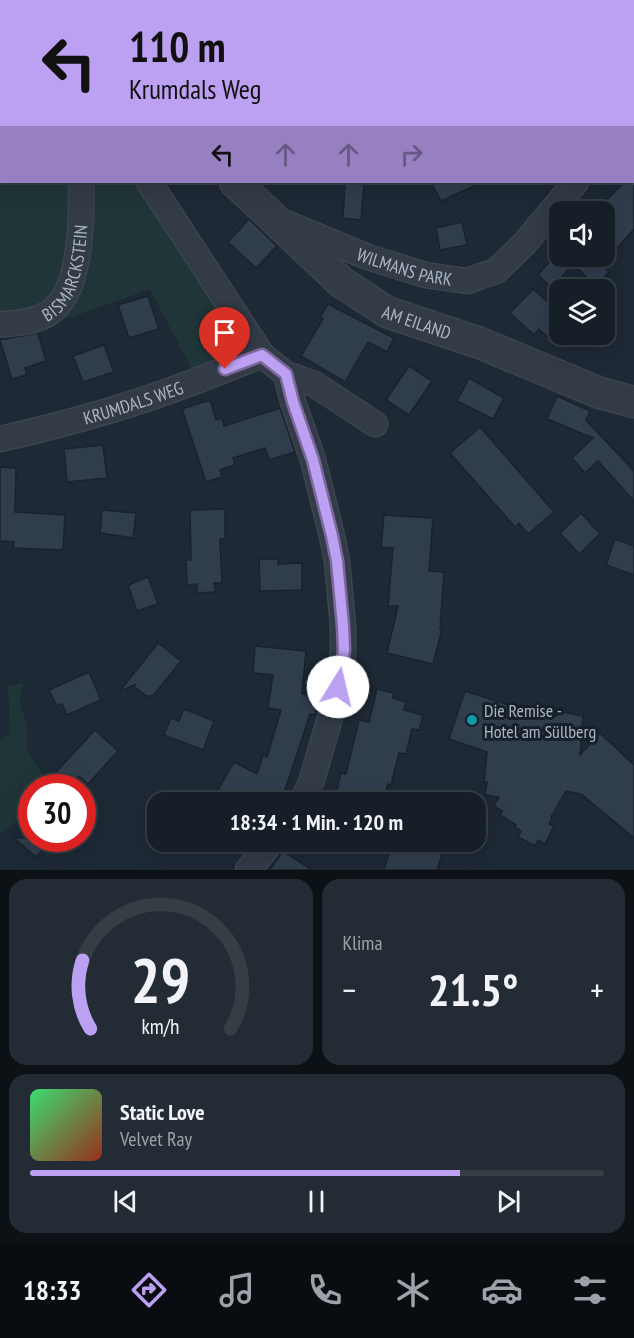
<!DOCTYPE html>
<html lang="de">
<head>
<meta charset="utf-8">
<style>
  body { margin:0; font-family:"PT Sans Narrow",sans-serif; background:#232c34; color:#f1f3f6; height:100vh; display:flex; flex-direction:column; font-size:22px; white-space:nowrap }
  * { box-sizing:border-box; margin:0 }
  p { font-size:20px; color:#9ea2a8 }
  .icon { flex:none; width:33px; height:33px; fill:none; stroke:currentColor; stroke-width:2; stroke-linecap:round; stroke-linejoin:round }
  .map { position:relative; height:870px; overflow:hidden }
  .sheet { display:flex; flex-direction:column; gap:9px; padding:9px; background:#0c1116; flex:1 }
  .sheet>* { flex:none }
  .guide { position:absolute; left:0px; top:0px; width:634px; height:183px; box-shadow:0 6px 24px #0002,0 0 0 2px #353d45; background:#bca0f2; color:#111; overflow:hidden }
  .controls { position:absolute; left:549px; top:201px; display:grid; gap:12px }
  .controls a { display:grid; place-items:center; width:66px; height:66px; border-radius:12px; background:#161f28; box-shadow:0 6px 24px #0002,0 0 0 2px #353d45; font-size:30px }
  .speed { position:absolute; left:18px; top:774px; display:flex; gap:12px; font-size:30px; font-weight:700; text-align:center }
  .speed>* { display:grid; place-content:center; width:78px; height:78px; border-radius:50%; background:#161f28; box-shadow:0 6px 24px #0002,0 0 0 2px #353d45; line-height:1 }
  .speed .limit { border:9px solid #d22; background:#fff; color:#111 }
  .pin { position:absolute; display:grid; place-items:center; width:51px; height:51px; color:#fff; margin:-62px -26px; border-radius:50% 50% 50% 0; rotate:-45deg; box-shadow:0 0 6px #0007 }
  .pin .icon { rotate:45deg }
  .me { position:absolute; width:66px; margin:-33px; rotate:9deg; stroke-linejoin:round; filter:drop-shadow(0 0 4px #0008) }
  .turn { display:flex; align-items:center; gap:21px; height:126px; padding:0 30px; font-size:27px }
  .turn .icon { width:78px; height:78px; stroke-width:2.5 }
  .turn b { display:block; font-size:42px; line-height:51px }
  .lanes { display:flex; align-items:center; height:57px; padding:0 30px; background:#0003; justify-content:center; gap:30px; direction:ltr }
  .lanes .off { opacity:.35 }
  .big { font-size:45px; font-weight:800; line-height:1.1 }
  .sheet .card { flex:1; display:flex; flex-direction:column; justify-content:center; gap:9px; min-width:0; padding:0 21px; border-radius:18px; background:#232c34 }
  .sheet .dial { align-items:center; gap:0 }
  .dial svg { height:156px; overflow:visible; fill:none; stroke:#353d45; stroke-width:7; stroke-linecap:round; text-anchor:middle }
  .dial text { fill:#f1f3f6; stroke:none }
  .song { display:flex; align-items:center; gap:18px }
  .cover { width:72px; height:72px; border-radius:9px; background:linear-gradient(135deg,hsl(140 70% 55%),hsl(10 70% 35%)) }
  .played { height:6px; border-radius:3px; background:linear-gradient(90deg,#bca0f2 75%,#353d45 75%) }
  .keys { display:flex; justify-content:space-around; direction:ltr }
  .heat { display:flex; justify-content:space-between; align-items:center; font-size:33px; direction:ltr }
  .sheet .tiles { flex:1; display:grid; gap:9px; grid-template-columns:1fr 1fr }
  .card:last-child { grid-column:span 2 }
  .trip { position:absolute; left:147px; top:792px; width:339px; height:60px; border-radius:18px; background:#161f28; box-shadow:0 6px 24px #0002,0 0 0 2px #353d45; font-weight:800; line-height:60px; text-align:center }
  .tab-bar { display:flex; height:96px; justify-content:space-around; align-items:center; background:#090c10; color:#9ea2a8 }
  .tab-bar .icon { width:42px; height:42px }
  .tab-bar .on { color:#bca0f2 }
  .tab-bar b { font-size:27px; color:#f1f3f6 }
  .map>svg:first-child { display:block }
</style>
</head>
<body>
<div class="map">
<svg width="634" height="870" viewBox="0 0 634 870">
  <rect width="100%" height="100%" fill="#1e2936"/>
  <g fill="#203537">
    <polygon points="0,0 39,0 40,1 2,2 2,182 138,182 217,306 238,342 236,352 228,360 192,370 150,289 55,323 0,336"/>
    <polygon points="24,683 21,689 20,705 27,724 27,751 51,787 32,788 31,810 0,834 0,741 10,734 8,686"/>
  </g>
  <g fill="#303d4d" stroke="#19222d" stroke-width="1.5">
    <polygon points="634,173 634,229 602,265 609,272 596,286 573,264 552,288 538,275 554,256 604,256 604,202 625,182 633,182"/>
    <polygon points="345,182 364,182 361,220 343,218"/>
    <polygon points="431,182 483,182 441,201"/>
    <polygon points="249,219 277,246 256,268 228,242"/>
    <polygon points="462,222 467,245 440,250 436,228"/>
    <polygon points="533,289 560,313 560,332 551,340 539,329 534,335 510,313"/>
    <polygon points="148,296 159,329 129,338 118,305"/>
    <polygon points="328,304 394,338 387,352 368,342 345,382 301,356 323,319 320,318"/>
    <polygon points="38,333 46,361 25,368 27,375 12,379 0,340"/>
    <polygon points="104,345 114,372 83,382 73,356"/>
    <polygon points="409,366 432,381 409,415 386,400"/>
    <polygon points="469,378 504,398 493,419 457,401"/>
    <polygon points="557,396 590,411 586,420 634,471 634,501 598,461 585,473 572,458 593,438 547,419"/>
    <polygon points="210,400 216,420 222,418 224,426 280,408 295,452 269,460 265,448 233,458 235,465 220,470 222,477 206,482 182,409"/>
    <polygon points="480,427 554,512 528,534 519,523 515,527 450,453"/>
    <polygon points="103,445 107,478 67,482 64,449"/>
    <polygon points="0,467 16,468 15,512 65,515 63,550 13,548 14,542 0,541"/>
    <polygon points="225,509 225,539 220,539 222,583 214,583 215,592 197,593 197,584 187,585 186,560 191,560 190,510"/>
    <polygon points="102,510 136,513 133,538 100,533"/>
    <polygon points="581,513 600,534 579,554 560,533"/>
    <polygon points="384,515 433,518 429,571 444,572 440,629 442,629 433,664 387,653 398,606 388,606 393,548 381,547"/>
    <polygon points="615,539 634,546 634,575 606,565"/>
    <polygon points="259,559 278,559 278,564 302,563 302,590 260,591"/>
    <polygon points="148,577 158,604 137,611 128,585"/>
    <polygon points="158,643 181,661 153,696 146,696 134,686 136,684 119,692"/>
    <polygon points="255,646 306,651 302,694 318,696 316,715 310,714 281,802 211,802 234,762 257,774 263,755 267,757 281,710 268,708 273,675 253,673"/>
    <polygon points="89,672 101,700 67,715 62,704 57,706 49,690"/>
    <polygon points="377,689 394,693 393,698 406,702 404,710 423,715 419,730 412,729 406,754 399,753 391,785 388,784 383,802 334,802 341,773 346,774 359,720 369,722"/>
    <polygon points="465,691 527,711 527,709 556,716 557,711 583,716 580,755 600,733 634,765 634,838 581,794 566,791 551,817 552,819 549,824 554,826 545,844 538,840 535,846 518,837 521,831 515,827 516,825 500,815 502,811 494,806 499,797 485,795 487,782 484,782 487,752 449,739"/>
    <polygon points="184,709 214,721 203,750 164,735 171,718 179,721"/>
    <polygon points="95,730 118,751 88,784 79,776 72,784 57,771"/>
    <polygon points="14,838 52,838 36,857"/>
    <polygon points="392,842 421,850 422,848 442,854 437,870 384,870"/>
    <polygon points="283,851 312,870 270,870"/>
  </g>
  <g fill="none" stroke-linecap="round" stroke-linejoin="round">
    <defs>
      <g id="minor">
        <polyline points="30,0 30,2"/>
        <polyline points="633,116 634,115"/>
        <polyline points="149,182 262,355 286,374 314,384 375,424"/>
        <path id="s1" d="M283,222L368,257L425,275L467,281L496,271L524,244L576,182"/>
        <path id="s2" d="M0,324C8,325 15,323 23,322C39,320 53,313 62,300C81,274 82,212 81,182"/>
        <polyline points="286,374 293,402 313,460 332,536 337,561 343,626 343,649 342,669 334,704 311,783 302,802"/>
        <path id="s3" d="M0,439C58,426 116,410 172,390C202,379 232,367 262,355"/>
        <polyline points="248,870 272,842"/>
      </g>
      <g id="tertiary">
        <polyline points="61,0 63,2"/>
        <path id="s4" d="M235,182L341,282L387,312L480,343L600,393L634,402"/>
      </g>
    </defs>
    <use href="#minor" stroke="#3b4450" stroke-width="27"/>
    <use href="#tertiary" stroke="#3b4450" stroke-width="33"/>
    <use href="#minor" stroke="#323b46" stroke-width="24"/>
    <use href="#tertiary" stroke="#323b46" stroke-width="30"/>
  </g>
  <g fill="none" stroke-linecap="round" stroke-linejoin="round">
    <defs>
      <polyline id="route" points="225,369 262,355 286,374 293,402 313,460 332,536 337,561 343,626 344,649 342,669 338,687"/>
    </defs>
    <use href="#route" stroke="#7a689d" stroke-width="15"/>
    <use href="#route" stroke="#bca0f2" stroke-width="10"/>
  </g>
  <circle fill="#0f9aa8" stroke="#17202a" stroke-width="2" cx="472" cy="720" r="6"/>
  <g text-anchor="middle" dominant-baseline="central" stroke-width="6" stroke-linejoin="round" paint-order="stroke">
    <g font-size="18" fill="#abb5c4" stroke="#17202a">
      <text stroke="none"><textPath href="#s1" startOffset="130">WILMANS PARK</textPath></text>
      <text stroke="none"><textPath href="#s2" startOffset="96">BISMARCKSTEIN</textPath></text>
      <text stroke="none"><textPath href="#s4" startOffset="232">AM EILAND</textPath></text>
      <text stroke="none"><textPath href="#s3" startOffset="138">KRUMDALS WEG</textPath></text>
    </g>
    <g font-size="18" fill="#abb5c4" stroke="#17202a" text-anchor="start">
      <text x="484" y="710">Die Remise -<tspan x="484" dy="21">Hotel am Süllberg</tspan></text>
    </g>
  </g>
</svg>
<div class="controls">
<a><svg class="icon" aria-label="sound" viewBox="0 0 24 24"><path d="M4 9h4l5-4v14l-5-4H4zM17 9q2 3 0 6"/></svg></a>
<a><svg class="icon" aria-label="layers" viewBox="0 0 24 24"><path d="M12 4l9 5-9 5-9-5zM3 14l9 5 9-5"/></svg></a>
</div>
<div class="speed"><div class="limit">30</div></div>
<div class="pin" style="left:225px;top:369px;background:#d93025"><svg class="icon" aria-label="arrive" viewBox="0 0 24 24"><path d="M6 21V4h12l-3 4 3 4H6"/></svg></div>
<svg class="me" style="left:338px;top:687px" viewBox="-20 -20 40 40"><circle r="19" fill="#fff"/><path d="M0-13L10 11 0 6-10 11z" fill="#bca0f2"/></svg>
<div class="trip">18:34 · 1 Min. · 120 m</div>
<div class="guide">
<div class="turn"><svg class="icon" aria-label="left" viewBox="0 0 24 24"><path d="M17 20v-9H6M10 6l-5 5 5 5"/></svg><div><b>110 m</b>Krumdals Weg</div></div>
<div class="lanes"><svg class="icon" aria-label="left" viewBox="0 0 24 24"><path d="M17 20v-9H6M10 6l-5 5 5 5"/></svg><svg class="icon off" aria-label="ahead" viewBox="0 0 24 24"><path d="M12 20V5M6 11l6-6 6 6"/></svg><svg class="icon off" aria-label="ahead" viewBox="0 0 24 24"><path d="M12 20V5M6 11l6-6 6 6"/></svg><svg class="icon off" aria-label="right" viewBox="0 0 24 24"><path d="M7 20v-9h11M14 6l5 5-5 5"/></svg></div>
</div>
</div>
<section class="sheet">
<div class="tiles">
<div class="card dial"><svg viewBox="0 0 100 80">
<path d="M14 69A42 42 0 1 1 86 69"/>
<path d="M14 69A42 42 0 0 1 10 34" stroke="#bca0f2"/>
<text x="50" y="56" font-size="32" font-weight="700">29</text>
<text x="50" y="72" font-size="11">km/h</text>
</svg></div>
<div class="card"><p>Klima</p>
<div class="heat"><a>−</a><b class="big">21.5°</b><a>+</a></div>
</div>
<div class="card">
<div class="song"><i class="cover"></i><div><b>Static Love</b><p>Velvet Ray</p></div></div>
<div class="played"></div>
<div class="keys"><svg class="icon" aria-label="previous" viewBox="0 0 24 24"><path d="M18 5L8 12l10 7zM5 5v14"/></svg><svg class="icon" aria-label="pause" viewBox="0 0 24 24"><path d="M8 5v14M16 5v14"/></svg><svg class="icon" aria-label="next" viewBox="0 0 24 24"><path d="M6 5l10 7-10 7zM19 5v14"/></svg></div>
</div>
</div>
</section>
<nav class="tab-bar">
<b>18:33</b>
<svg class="icon on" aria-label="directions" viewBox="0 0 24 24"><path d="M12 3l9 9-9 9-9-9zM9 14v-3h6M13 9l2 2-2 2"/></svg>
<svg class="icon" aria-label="music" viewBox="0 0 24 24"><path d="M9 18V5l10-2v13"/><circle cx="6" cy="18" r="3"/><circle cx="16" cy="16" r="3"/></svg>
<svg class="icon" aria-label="phone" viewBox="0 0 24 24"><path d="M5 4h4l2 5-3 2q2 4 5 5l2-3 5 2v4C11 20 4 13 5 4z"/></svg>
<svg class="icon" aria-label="climate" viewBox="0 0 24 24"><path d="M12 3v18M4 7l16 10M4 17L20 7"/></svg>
<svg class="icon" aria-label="car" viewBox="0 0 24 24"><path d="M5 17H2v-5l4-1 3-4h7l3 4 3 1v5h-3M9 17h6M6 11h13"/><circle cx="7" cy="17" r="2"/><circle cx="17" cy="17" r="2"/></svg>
<svg class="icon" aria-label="filters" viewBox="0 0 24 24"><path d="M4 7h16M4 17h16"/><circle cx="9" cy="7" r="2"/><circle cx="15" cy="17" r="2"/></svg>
</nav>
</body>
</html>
